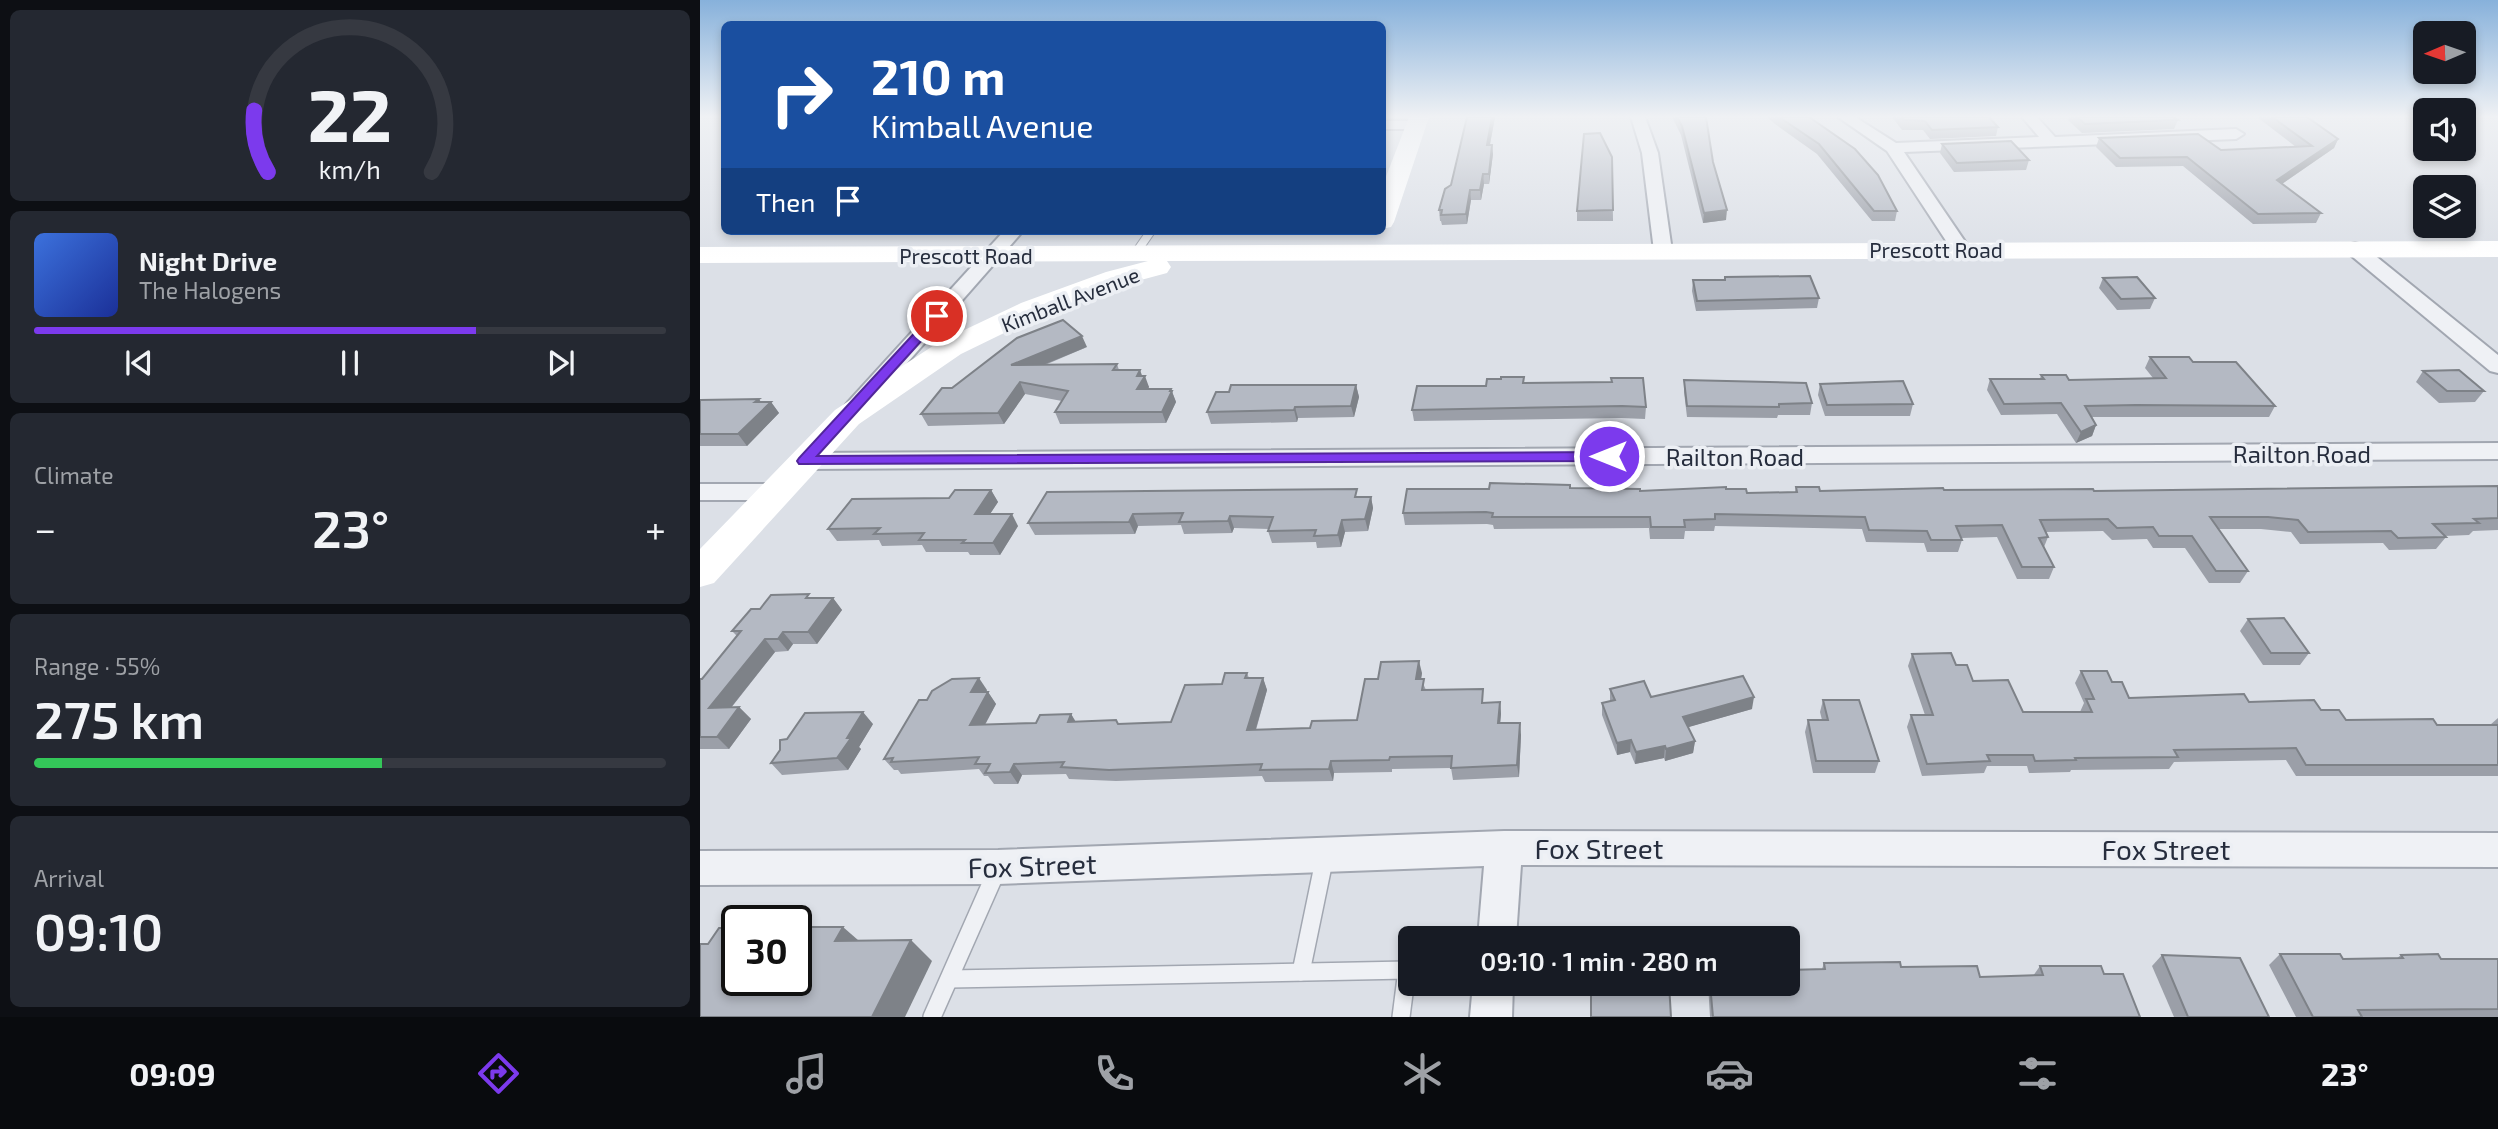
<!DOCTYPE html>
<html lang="en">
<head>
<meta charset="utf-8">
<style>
  body { margin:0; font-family:"Exo 2",sans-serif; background:#242831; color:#f1f3f6; height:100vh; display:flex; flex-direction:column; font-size:26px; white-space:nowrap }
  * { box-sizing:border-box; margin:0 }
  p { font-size:23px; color:#9ea1a6 }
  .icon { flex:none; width:38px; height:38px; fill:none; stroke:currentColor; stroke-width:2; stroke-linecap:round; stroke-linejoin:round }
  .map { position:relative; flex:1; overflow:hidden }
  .details { display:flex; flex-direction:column; gap:10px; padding:10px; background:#0d0f14; width:700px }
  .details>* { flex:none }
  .hud { position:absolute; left:21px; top:21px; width:665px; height:214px; border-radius:10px; box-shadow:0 4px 10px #0003; background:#1a4fa0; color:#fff; overflow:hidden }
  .needle { width:46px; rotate:268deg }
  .tools { position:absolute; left:1713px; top:21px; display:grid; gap:14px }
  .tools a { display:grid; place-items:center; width:63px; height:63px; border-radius:10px; background:#171b24; box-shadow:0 4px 10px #0003; font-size:35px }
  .speed { position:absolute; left:21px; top:905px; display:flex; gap:14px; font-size:35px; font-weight:700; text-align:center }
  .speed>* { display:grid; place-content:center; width:91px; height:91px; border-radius:50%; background:#171b24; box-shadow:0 4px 10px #0003; line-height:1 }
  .speed .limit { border:4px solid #111; border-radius:10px; background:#fff; color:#111 }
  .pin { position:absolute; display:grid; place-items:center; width:60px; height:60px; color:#fff; margin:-30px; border:4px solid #fff; border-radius:50%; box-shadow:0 2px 7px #0007 }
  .me { position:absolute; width:77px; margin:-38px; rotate:270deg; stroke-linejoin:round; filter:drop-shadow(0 0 5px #0008) }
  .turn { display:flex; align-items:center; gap:24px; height:147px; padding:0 35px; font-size:32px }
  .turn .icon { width:91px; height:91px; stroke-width:2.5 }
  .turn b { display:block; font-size:49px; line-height:60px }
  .then { display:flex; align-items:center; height:66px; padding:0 35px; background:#0003; gap:14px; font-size:26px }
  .big { font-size:52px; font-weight:600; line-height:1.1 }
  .details .tile { flex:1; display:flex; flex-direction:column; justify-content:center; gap:10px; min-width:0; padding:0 24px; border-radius:10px; background:#242831 }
  .details .dial { align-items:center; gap:0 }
  .dial svg { height:182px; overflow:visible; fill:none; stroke:#363941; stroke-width:7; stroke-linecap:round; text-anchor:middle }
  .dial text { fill:#f1f3f6; stroke:none }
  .song { display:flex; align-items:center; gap:21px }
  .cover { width:84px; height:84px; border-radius:10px; background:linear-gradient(135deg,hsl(220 70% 55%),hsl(230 70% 35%)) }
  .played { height:7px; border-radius:4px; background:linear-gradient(90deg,#7c3aed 70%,#363941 70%) }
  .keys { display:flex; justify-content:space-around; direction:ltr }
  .heat { display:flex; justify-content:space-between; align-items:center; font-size:38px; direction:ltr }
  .charge { height:10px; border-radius:5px; background:linear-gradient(90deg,#34c759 55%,#363941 0) }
  .trip { position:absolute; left:698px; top:926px; width:402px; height:70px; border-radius:10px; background:#171b24; box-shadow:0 4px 10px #0003; font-weight:600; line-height:70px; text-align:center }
  .tabs { display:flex; height:112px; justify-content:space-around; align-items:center; background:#090b0e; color:#9ea1a6 }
  .tabs .icon { width:49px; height:49px }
  .tabs .on { color:#7c3aed }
  .tabs b { font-size:32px; color:#f1f3f6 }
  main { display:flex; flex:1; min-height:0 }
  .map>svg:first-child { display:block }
</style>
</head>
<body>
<main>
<section class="details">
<div class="tile dial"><svg viewBox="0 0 100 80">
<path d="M14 69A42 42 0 1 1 86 69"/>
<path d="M14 69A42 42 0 0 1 8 42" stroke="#7c3aed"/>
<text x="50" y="56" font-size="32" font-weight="700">22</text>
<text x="50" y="72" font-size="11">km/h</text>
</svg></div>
<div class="tile">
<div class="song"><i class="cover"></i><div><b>Night Drive</b><p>The Halogens</p></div></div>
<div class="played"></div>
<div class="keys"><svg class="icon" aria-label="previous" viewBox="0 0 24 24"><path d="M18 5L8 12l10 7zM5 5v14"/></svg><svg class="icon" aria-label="pause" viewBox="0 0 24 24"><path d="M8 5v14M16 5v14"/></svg><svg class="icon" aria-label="next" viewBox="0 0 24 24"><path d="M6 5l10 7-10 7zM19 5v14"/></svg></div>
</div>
<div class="tile"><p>Climate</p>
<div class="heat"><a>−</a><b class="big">23°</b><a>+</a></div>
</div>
<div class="tile"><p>Range · 55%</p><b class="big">275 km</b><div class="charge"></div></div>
<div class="tile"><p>Arrival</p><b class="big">09:10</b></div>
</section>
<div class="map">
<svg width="1798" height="1017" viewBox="0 0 1798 1017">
  <rect width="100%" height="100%" fill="#dce0e7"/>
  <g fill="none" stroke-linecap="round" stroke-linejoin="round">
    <defs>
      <polyline id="service-far1" points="435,254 451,231"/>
      <g id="service">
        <polyline points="601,972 625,856"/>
        <polyline points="250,979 707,970 701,1017"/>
        <polyline points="232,1017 297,870"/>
      </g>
      <g id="minor">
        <polygon points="931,117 945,117 958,153 972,251 970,255 963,257 954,251 942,153"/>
        <polygon points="1138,117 1155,117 1196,143 1339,137 1322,117 1337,117 1355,137 1536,129 1544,134 1536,139 1204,152 1270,249 1261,255 1254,253 1187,151"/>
        <polygon points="682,121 716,121 723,125 716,129 682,129"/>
        <polygon points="304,231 323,231 164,412 148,412 144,407 148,402"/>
        <polygon points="1655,243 1662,245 1798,355 1798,373 1790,371 1648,253 1646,249 1648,245"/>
        <polygon points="1798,443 1798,459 104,469 95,467 92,461 95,455 104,453"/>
        <polygon points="0,484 76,484 85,486 89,492 85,498 76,500 0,500"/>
        <polygon points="804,831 1798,833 1798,867 821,865 816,938 778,938 784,866 298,884 0,885 0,851 298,850"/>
        <polygon points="773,984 813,984 812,1017 770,1017"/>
      </g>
    </defs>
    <use href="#service-far1" stroke="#a2a7b1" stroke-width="10"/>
    <use href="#service" stroke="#a2a7b1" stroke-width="20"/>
    <use href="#minor" stroke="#a2a7b1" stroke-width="4"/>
    <use href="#service-far1" stroke="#eff1f5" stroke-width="8"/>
    <use href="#service" stroke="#eff1f5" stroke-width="17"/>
    <use href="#minor" fill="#eff1f5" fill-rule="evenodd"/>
    <g fill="#fff" fill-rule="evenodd">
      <polygon points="709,117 729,117 694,222 691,227 682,229 682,187"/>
      <polygon points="1798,241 1798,257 467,261 471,267 467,273 426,284 341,315 261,354 159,424 14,583 0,587 0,549 135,410 239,342 321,303 406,272 448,261 0,263 0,247"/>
    </g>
  </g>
  <g fill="#9b9fa8">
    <polygon points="767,117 795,117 790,145 793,154 789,184 784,184 781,200 771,200 767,224 742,225 741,221 740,221 739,210 751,185"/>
    <polygon points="972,117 1006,117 1013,162 1026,220 1003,223 981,135"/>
    <polygon points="1067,117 1109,117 1197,211 1195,221 1172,221 1117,154 1075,124"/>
    <polygon points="1192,117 1289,117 1298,127 1296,136 1230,139 1223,130 1202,130"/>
    <polygon points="1369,117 1473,117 1478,120 1474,129 1382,133 1368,120"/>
    <polygon points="1557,117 1607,117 1638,139 1634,148 1582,184 1621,213 1616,223 1553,224 1483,166 1416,167 1396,147 1399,138 1521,150 1596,147"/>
    <polygon points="1242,144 1329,160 1326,170 1254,172 1240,153"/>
    <polygon points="912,157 913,221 877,221 877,211"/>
    <polygon points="1025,277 1119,298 1117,308 996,311 992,291 993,280 1024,280"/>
    <polygon points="1403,278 1455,298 1450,309 1417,310 1399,288"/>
    <polygon points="387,347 345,365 417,364 419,370 442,376 449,387 448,389 471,389 476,402 466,423 360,424 355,412 362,401 325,394 304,424 228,426 221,414 252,388"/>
    <polygon points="1450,357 1493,362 1575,406 1569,417 1392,417 1396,425 1392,436 1376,443 1357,414 1301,415 1287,390 1290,379 1340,379 1341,375 1369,380 1453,378 1445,368"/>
    <polygon points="1723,371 1784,391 1775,402 1739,403 1716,382"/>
    <polygon points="984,380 1112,403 1110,415 1078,415 1077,418 987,417 984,392"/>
    <polygon points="824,383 946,407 945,419 921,418 714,421 712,410 786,386"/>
    <polygon points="1120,384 1213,404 1210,416 1125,416 1118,395"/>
    <polygon points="656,385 659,397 654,417 598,418 597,422 511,424 507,412"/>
    <polygon points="0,400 71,402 79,413 47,446 0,446"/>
    <polygon points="1798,486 1798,530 1773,531 1769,535 1744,536 1746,537 1736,549 1689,550 1683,543 1600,544 1591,532 1561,529 1518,529 1548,571 1540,583 1509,583 1485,548 1453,548 1447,539 1412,540 1403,531 1345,532 1348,537 1344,547 1354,567 1349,579 1317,579 1297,537 1261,538 1262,540 1258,552 1227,552 1224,543 1166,542 1162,529 1015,526 1014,531 985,531 984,539 950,539 949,528 794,529 793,525 787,524 705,525 703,513 870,488 940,491 1026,489 1047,493 1095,492 1096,487 1120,491 1244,490 1394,491"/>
    <polygon points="291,490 298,502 290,514 318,526 300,555 270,555 268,552 226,552 222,545 182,546 179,540 137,541 128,529 249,498"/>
    <polygon points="658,497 671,497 673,508 668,531 645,532 641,547 617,548 616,542 572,543 568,531 569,529 534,528 532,533 484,534 481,525 438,526 435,534 335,535 328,523"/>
    <polygon points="112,598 133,598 142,610 117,644 93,644 88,651 75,652 31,708 39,707 51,719 29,749 0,749 0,679 2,679 37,636 32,631 60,609"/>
    <polygon points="1548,619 1609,653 1600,665 1563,665 1540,631"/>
    <polygon points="1212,654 1256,665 1273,681 1323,712 1380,712 1384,703 1375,683 1381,671 1412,682 1429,698 1549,702 1621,710 1646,720 1737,725 1790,725 1798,718 1798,776 1596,776 1586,760 1474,762 1469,769 1371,770 1370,772 1329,773 1327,766 1287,766 1284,773 1222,776 1207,727 1211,715 1225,715 1208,666"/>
    <polygon points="547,673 549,678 563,678 567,690 556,730 610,728 657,720 678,679 722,673 721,679 726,690 785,703 800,702 801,714 800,723 821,735 819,777 753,780 751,768 692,769 692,772 634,773 633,781 565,782 562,776 416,781 369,779 366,774 322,775 318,784 294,784 288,776 284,776 279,769 201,774 198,770 194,770 184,759 227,700 287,690 286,692 288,692 296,704 285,725 336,723 371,714 376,722 418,724 471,722 522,684"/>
    <polygon points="910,689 951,697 1052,709 988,727 995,741 993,753 965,761 964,758 935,764 930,752 917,755 902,715 902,703 910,701"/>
    <polygon points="1123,700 1179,761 1175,773 1113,773 1105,732 1108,720 1122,720 1120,712"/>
    <polygon points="173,724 159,747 161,749 148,770 82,775 71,763 87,739"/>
    <polygon points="1580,954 1643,959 1696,959 1701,955 1741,959 1798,958 1798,1017 1596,1017 1569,965"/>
    <polygon points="1462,955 1569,1017 1474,1017 1452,966"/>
    <polygon points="1124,963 1201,967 1280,977 1333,976 1340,966 1404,974 1440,1017 1010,1017 1008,984 1088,984 1122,969"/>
  </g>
  <g fill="#7e8288">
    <polygon points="792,117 795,117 788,154 787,145"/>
    <polygon points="1638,139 1634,148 1573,190 1577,180"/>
    <polygon points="792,145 793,154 789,184 789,174"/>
    <polygon points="783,174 784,184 781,200 780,190"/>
    <polygon points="770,190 771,200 767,224 766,214"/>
    <polygon points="1027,210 1026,220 1003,223 1004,213"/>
    <polygon points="382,336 387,347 316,376 311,365"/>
    <polygon points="440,370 443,378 445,376 449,387 441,401 437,389 437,376"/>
    <polygon points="320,382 325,394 304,424 298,413"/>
    <polygon points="656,385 659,397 654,417 651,406"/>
    <polygon points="471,389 476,402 466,423 462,412"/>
    <polygon points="59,399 65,408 71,402 79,413 47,446 38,434 55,402"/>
    <polygon points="595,407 598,418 597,422 594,410"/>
    <polygon points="1396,425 1392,436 1376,443 1381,432"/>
    <polygon points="291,490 298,502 282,526 275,514"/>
    <polygon points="671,497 673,508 668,531 665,519"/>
    <polygon points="312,514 318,526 300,555 293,543"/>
    <polygon points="433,514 438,526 435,534 429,522"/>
    <polygon points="530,516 534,528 532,533 528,521"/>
    <polygon points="642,520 645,532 641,547 638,535"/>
    <polygon points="133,598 142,610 117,644 108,632"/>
    <polygon points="83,632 93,644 88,651 78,639"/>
    <polygon points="65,639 75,652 21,720 9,708"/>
    <polygon points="719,661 722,673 719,691 716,679"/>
    <polygon points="279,678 287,690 280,704 271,692"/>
    <polygon points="563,678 567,690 552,742 547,730"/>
    <polygon points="288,692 296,704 278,737 270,725"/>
    <polygon points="1054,697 1052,709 982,729 983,717"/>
    <polygon points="800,702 801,714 799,735 798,723"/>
    <polygon points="39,707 51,719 29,749 17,737"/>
    <polygon points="163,712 173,724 159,747 161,749 148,770 137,758 147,738"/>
    <polygon points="371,714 378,726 368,722"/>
    <polygon points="820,723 821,735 819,777 817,765"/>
    <polygon points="931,740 930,752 917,755 917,743"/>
    <polygon points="995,741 993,753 965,761 966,749"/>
    <polygon points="965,746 964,758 935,764 936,752"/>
    <polygon points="631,761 634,773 633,781 629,769"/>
    <polygon points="314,764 322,775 318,784 310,772"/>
    <polygon points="143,927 166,947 135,941"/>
    <polygon points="211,940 232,961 205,1017 172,1017"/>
  </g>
  <g fill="#b4b9c3" stroke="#7e8288" stroke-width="2">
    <polygon points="767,117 792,117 787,145 792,145 789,174 783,174 780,190 770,190 766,214 741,215 742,210 739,210 745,189 751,185"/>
    <polygon points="977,117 1006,117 1013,162 1027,210 1004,213 982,126"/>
    <polygon points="1079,117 1109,117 1155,149 1178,175 1197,211 1174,211 1119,144"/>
    <polygon points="1201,117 1289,117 1298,127 1232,130 1225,121 1204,120"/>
    <polygon points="1377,117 1473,117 1478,120 1385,124"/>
    <polygon points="1572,117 1607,117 1638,139 1577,180 1621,213 1558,214 1487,157 1420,158 1399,138 1498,134 1521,150 1612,146"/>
    <polygon points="900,133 912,157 913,210 877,211 884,134"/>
    <polygon points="1311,141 1329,160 1257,163 1242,144"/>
    <polygon points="1110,276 1119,298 997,301 993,280 1025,280 1025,277"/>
    <polygon points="1437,277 1455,298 1421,299 1403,278"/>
    <polygon points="363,320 382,336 311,365 417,364 413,370 440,370 437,376 445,376 437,389 471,389 470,391 472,391 462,412 355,412 368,391 320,382 298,413 221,414 242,388 252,388 317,338"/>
    <polygon points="1450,357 1489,357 1493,362 1536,362 1575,406 1436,405 1385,406 1396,425 1381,432 1361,403 1304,404 1290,379 1344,379 1341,375 1366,375 1369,380 1466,378"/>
    <polygon points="1759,370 1784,391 1747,391 1723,371"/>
    <polygon points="801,377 824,377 823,383 912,382 911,378 943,378 946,407 922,406 712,410 717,386 786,386 787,379 801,379"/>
    <polygon points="984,380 1106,383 1112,403 1079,404 1079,407 987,406"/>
    <polygon points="1203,381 1213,404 1127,405 1120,384"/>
    <polygon points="531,385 656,385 651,406 595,407 594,410 507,412 516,392 529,392"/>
    <polygon points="59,399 55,402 71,402 38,434 0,434 0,400"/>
    <polygon points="790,483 870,485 870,488 940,489 940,491 1026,487 1026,489 1046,489 1047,493 1097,492 1096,487 1119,487 1120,491 1243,488 1244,490 1393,489 1394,491 1798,486 1798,518 1774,519 1779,523 1733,524 1746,537 1698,538 1691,531 1608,532 1598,520 1568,517 1510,517 1548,571 1516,571 1492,536 1459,536 1453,527 1417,528 1408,519 1340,520 1348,537 1339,538 1354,567 1322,567 1302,525 1256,526 1262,540 1231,540 1227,531 1169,530 1165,517 1015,514 1015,519 984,520 985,527 951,527 950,517 792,517 793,513 786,512 703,513 707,489 789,489"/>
    <polygon points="657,489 655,497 671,497 665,519 642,520 638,535 614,536 616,530 568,531 573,517 530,516 528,521 479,522 483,513 433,514 429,522 328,523 347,492"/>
    <polygon points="255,490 291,490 275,514 312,514 293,543 262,543 265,540 219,540 224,533 174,534 180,528 128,529 152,499 249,498"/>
    <polygon points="109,594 106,598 133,598 108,632 83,632 78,639 65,639 9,708 39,707 17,737 0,737 0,679 2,679 41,631 32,631 51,609 60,609 71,595"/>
    <polygon points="1584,618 1609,653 1571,653 1548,619"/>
    <polygon points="1251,653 1256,665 1267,665 1273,681 1308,680 1323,712 1392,712 1386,699 1394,699 1381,671 1407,671 1412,682 1422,682 1429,698 1544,694 1549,702 1614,700 1621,710 1639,710 1646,720 1733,719 1737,725 1798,725 1798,765 1606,765 1596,748 1474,750 1478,757 1375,758 1376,760 1335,761 1333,755 1287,755 1290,761 1227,764 1211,715 1233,715 1212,654"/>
    <polygon points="719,661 716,679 724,679 722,690 783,689 782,703 800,702 798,723 820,723 817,765 751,768 752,756 690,757 689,760 631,761 629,769 560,770 562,764 409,770 361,767 364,762 314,764 310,772 285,773 290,764 275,764 279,757 191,762 193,758 184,759 219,700 227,700 232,691 252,679 279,678 271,692 288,692 270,725 336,723 340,715 371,714 368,722 416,720 418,724 471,722 485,685 522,684 525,673 547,673 545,678 563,678 547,730 610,728 612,721 657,720 665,679 678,679 681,662"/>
    <polygon points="1043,676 1054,697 983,717 995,741 966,749 965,746 936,752 931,740 917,743 902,703 915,700 910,689 944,681 951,697"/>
    <polygon points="1123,700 1159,700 1179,761 1116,761 1108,720 1128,720"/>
    <polygon points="163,712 147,738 151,738 137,758 71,763 80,750 80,740 87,739 105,713"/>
    <polygon points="96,927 143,927 135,941 211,940 172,1017 0,1017 0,944 8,944 19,928 37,928 37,980 96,980"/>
    <polygon points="1580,954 1640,954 1643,959 1703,958 1701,955 1738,954 1741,959 1798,959 1798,1009 1658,1010 1662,1017 1613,1017"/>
    <polygon points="1462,955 1540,958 1569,1017 1488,1017"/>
    <polygon points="1200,962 1201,967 1277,966 1280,977 1343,975 1340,966 1401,966 1404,974 1423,974 1440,1017 1013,1017 1010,984 1088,984 1088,970 1125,969 1124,963"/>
    <polygon points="891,984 969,984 971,1017 891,1017"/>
  </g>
  <linearGradient id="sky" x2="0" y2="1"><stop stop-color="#87b1db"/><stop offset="0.45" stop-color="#eff1f4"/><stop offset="1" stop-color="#eff1f4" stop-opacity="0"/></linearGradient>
  <rect width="1798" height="259" fill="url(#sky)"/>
  <polygon fill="#7c3aed" stroke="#51269a" stroke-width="2" points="237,312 242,313 242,318 117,456 909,452 917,456 909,461 99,464 97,461 99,458 233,313"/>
  <g text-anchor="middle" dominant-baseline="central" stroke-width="7" stroke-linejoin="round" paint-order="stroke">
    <g font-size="21" fill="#262d3d" stroke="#eceff4">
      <text x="1236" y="249">Prescott Road</text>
      <text x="266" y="255">Prescott Road</text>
      <text transform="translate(370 299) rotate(-21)">Kimball Avenue</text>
    </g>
    <g font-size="24" fill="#262d3d" stroke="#eceff4">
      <text x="1602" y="453">Railton Road</text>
      <text x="1035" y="456">Railton Road</text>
    </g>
    <g font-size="28" fill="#262d3d" stroke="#eceff4">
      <text x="899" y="848">Fox Street</text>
      <text x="1466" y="849">Fox Street</text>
      <text transform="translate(332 865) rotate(-2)">Fox Street</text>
    </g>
  </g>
</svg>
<div class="tools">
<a><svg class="needle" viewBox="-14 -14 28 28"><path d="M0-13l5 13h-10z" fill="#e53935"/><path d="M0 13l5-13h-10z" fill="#9ea1a6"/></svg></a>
<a><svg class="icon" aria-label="sound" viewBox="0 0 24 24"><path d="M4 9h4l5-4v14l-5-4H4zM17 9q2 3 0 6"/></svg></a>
<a><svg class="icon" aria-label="layers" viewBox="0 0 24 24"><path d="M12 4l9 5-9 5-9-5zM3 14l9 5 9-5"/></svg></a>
</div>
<div class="speed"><div class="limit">30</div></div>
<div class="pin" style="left:237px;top:316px;background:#d93025"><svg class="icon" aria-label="arrive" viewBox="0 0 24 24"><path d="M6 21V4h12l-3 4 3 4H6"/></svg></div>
<svg class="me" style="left:909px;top:456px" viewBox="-20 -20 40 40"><circle r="17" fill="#7c3aed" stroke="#fff" stroke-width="3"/><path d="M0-11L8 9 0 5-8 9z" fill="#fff"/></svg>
<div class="trip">09:10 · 1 min · 280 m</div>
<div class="hud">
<div class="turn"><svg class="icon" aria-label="right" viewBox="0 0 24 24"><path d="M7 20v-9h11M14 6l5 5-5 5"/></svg><div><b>210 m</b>Kimball Avenue</div></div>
<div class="then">Then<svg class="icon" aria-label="arrive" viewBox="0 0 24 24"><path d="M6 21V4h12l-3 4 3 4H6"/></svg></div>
</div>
</div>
</main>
<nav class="tabs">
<b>09:09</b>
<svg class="icon on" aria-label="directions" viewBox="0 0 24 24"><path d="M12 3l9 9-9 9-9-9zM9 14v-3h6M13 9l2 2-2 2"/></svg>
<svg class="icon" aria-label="music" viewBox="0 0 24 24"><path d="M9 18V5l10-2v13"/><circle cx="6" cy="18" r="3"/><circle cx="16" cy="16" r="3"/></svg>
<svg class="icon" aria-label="phone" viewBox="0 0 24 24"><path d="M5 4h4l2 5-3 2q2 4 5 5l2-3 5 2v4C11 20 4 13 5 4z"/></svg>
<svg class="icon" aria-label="climate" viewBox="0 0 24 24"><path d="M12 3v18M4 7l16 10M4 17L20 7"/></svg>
<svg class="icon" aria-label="car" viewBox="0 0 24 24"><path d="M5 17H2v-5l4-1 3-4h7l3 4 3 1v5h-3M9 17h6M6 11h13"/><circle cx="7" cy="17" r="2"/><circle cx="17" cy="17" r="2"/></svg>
<svg class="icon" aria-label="filters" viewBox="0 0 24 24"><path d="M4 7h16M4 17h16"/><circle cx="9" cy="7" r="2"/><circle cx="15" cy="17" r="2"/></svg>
<b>23°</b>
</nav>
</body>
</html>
